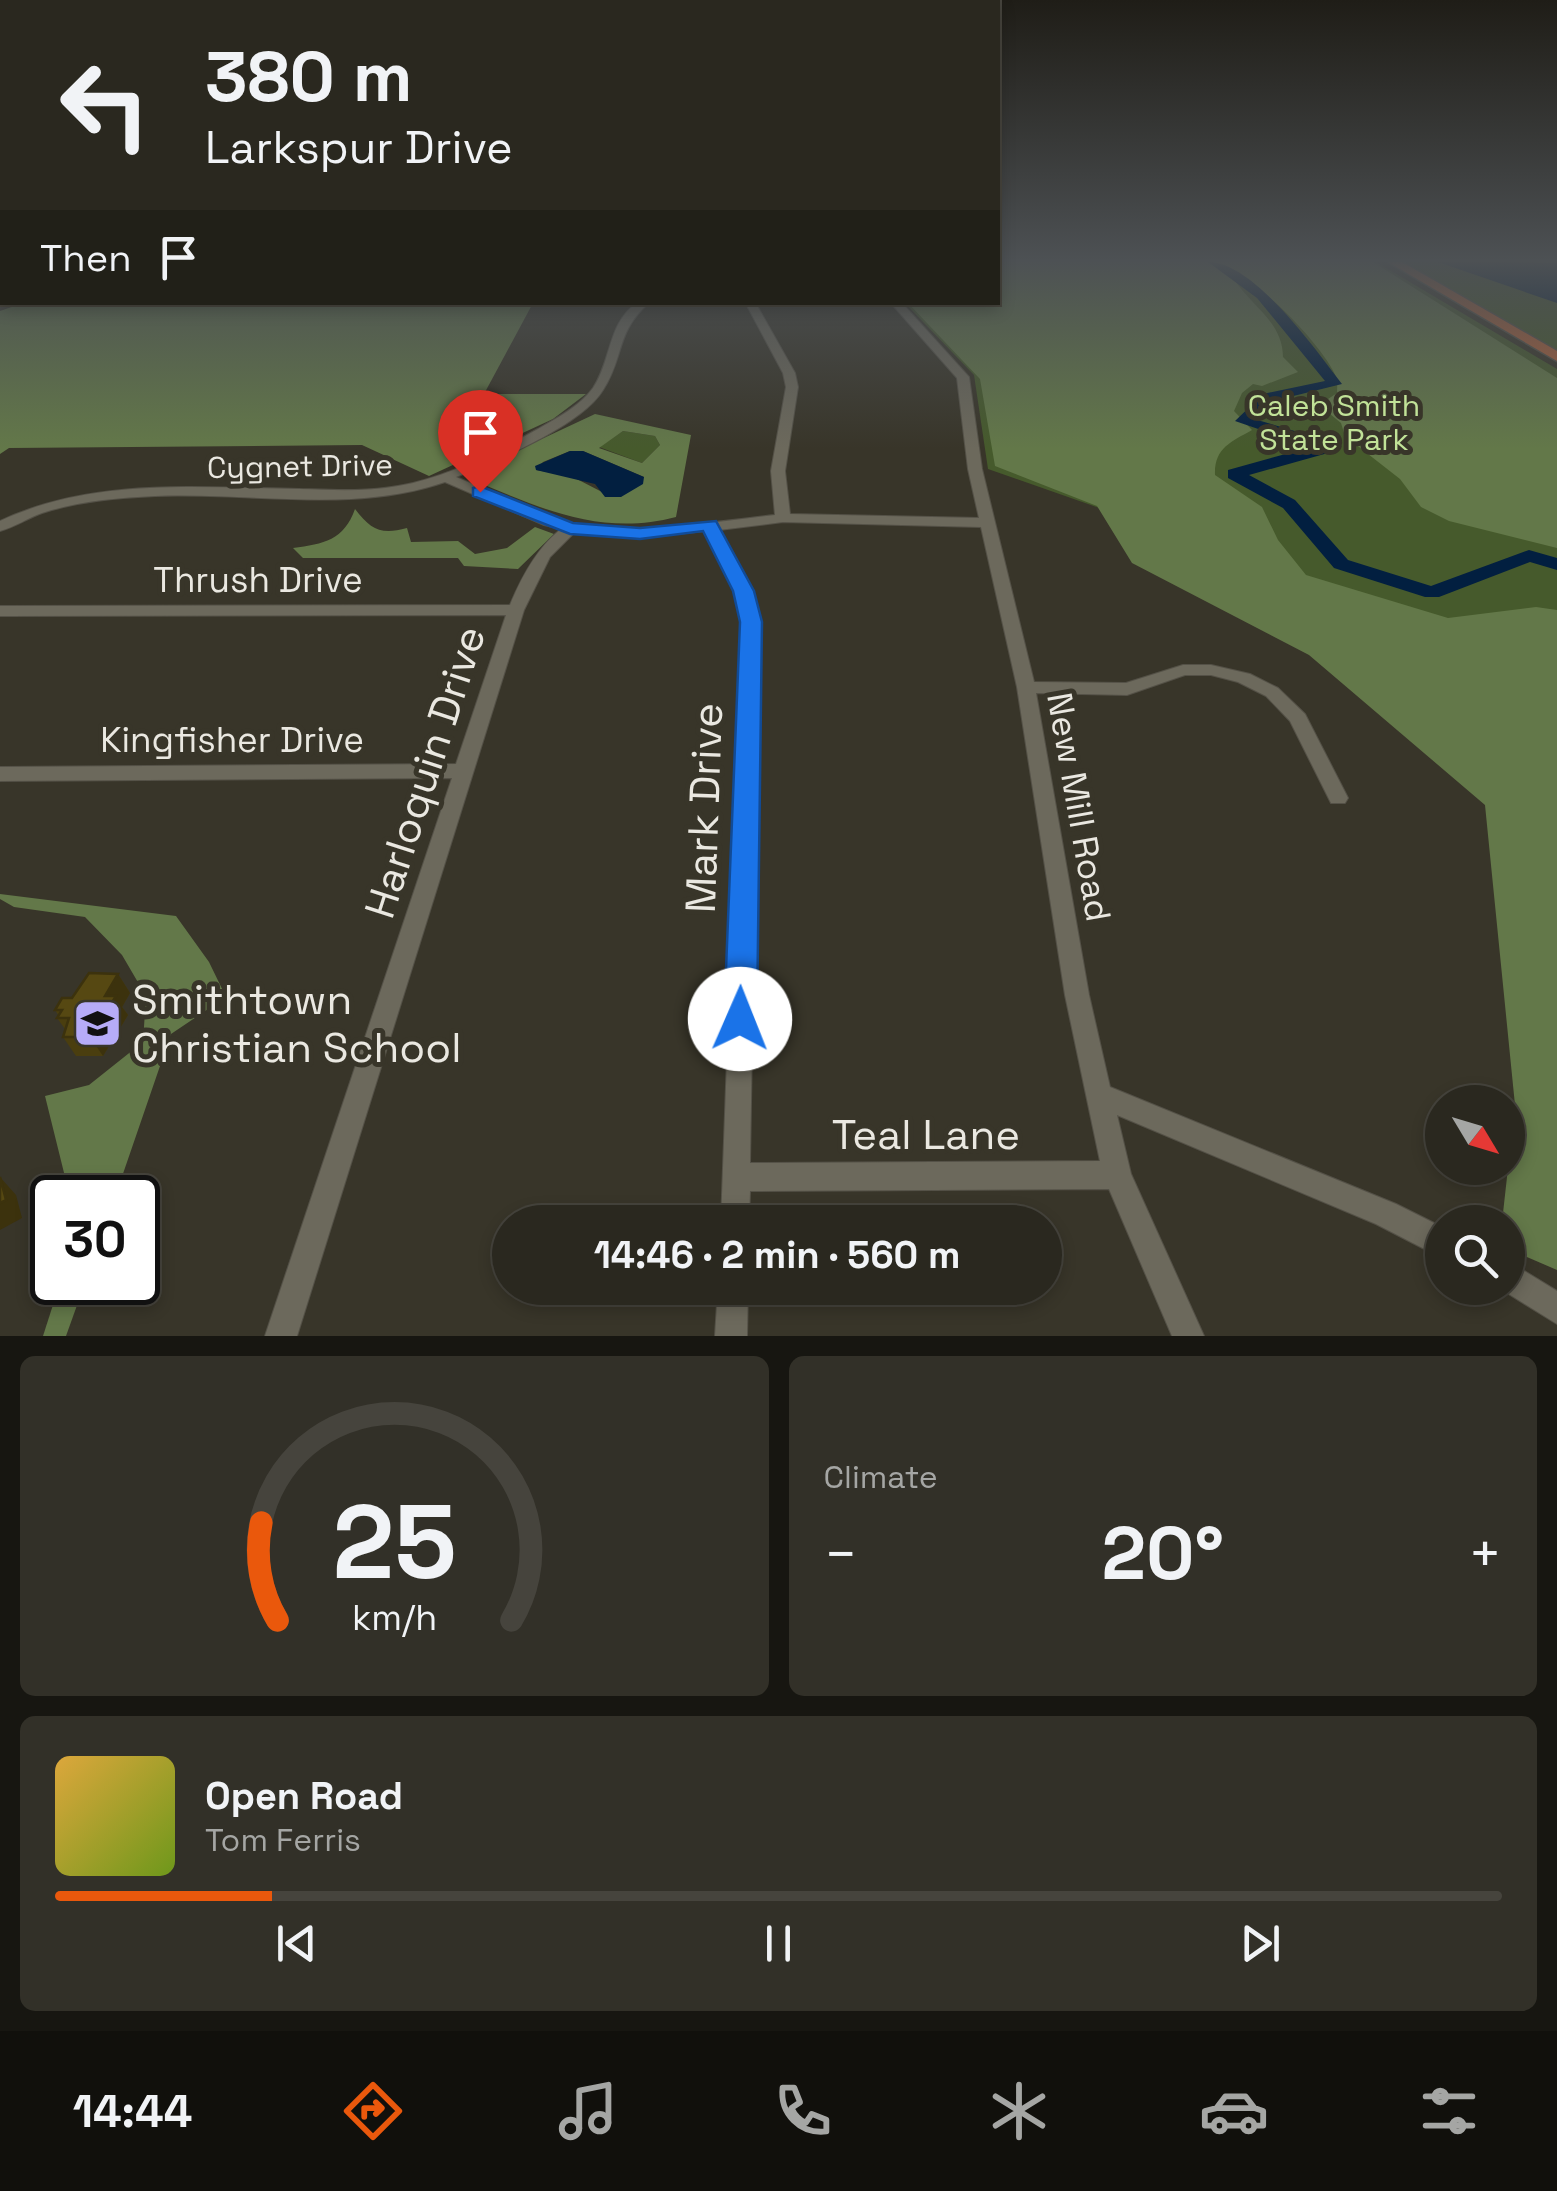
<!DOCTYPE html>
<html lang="en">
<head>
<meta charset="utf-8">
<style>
  body { margin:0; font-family:"Space Grotesk",sans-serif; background:#323028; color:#f1f3f6; height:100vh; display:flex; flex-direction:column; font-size:38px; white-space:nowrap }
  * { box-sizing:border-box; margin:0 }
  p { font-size:32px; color:#a5a6a4 }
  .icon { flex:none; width:55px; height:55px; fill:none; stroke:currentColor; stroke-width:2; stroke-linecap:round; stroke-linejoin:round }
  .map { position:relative; height:1336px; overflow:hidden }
  .drawer { display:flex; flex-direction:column; gap:20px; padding:20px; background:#171611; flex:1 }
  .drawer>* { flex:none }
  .guide { position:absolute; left:0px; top:0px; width:1000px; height:305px; box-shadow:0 5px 15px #0003,0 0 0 2px #46443d; background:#2a281f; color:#f1f3f6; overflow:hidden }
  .needle { width:65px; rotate:128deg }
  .fabs { position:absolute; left:1425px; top:1085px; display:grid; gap:20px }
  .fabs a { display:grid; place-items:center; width:100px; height:100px; border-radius:50%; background:#2a281f; box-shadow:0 5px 15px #0003,0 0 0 2px #46443d; font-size:50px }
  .speed { position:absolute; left:30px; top:1175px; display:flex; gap:20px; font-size:50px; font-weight:700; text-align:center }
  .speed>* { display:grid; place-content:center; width:130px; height:130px; border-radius:50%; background:#2a281f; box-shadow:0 5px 15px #0003,0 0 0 2px #46443d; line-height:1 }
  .speed .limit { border:5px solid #111; border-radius:15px; background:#fff; color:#111 }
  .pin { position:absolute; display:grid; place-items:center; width:85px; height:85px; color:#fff; margin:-102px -42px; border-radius:50% 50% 50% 0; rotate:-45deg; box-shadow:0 0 10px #0007 }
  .pin .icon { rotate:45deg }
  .me { position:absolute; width:110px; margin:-55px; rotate:1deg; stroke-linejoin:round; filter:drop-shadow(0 0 8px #0008) }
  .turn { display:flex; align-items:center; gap:35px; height:210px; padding:0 40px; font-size:45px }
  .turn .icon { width:130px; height:130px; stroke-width:2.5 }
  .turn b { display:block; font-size:70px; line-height:85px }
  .then { display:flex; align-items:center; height:95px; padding:0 40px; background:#0003; gap:20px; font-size:38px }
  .big { font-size:75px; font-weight:700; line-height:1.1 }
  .drawer .widget { flex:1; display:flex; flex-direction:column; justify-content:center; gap:15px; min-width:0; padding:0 35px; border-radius:15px; background:#323028 }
  .drawer .dial { align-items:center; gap:0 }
  .dial svg { height:260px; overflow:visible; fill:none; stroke:#46443d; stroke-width:7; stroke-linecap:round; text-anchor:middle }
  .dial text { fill:#f1f3f6; stroke:none }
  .song { display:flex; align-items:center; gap:30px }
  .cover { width:120px; height:120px; border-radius:15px; background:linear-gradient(135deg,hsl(40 70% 55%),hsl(80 70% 35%)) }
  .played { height:10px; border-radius:5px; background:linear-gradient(90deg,#ea580c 15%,#46443d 15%) }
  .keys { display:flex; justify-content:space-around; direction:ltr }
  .heat { display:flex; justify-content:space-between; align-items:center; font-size:55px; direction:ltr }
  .drawer .tiles { flex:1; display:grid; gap:20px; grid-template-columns:1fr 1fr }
  .widget:last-child { grid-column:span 2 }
  .trip { position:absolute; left:492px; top:1205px; width:570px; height:100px; border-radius:50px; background:#2a281f; box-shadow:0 5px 15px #0003,0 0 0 2px #46443d; font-weight:700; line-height:100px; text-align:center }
  .menu { display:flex; height:160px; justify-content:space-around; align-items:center; background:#11100c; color:#a5a6a4 }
  .menu .icon { width:70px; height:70px }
  .menu .selected { color:#ea580c }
  .menu b { font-size:45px; color:#f1f3f6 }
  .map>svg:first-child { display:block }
</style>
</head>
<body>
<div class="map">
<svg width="1557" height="1336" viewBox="0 0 1557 1336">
  <rect width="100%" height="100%" fill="#383529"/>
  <g fill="#465a2c">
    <polygon points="998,262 1376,262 1557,369 1557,692 1525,657 988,469 974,375 905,303 998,302"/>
    <polygon points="1557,262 1557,352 1402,263 1403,262"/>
    <polygon points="623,431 655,436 660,445 642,463 599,447"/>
  </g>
  <g fill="#637849" fill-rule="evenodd">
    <path d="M998,262H1373L1557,378V548L1449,521L1421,507L1400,479L1345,436L1341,423L1319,405L1337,393C1337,387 1338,382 1336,377C1328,353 1259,276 1234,279C1251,306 1283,322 1283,357L1298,372L1262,386L1253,384L1242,393L1234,411L1252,430C1231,442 1214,448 1215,475L1262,507L1278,540L1306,575L1448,618L1536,607L1557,610V1270L1508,1249V1222H1502L1515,1105L1485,805L1309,655L1132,563L1097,506L995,466L980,379L908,303L998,302Z"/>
    <polygon points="26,302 533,303 484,394 586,394 553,419 429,476 362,445 9,448 0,454 0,311"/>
    <path d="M595,414L691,435L676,517C602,537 538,508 471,479L488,464ZM623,431L655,436L660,445L642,463L599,448ZM570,451H583L644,477L627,492H602L571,476L536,470L543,462Z"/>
    <path d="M355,509C371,530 381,535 407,528L411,542L458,541L475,554L507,548L535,527L554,534L518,569L464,566L458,558H303L293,548C324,544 344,540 355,509Z"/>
    <polygon points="0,894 176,916 209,962 226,997 171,1034 115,1197 70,1197 45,1096 89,1085 143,1042 146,996 122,955 85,917 14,907 0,899"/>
    <polygon points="60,1283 85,1283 66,1336 43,1336"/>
  </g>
  <g fill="#021f40">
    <polygon points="1438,262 1557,263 1557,303"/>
    <polygon points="570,451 583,451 644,477 643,484 621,497 605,497 595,484 536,470 535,466"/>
  </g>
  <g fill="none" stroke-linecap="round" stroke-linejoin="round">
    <path fill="#021f40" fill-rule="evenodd" d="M1208,262C1253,261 1316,350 1342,384L1273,401L1254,419L1335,443V451L1249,475L1295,500L1348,560L1431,586L1529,550L1557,558V570L1530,562L1439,597H1425L1334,568L1283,508L1228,478V470L1311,447L1235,421L1263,394L1325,381L1257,298Z"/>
    <defs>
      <g id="minor">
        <path d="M638,302H650C615,332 625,356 603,390C581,426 496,461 456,477C487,490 518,506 550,517C619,541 705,522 775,515L771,471L786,387L783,373L745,302H755L795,373L798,387L785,471L790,514L979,518L968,469L957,378L890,302H901L969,377L982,469L1034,682L1126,683L1183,665H1211L1250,674L1278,688L1305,714L1348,798L1345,803H1331L1290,721L1266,696L1238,682L1211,675H1185L1127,695L1036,693L1089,995L1110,1087L1396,1204L1442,1227V1258L1376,1224L1117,1115L1131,1174L1204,1336H1172L1109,1189L750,1191L749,1222H721L743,623L736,591L705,531C661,536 619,539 576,531L550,557L524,610L297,1336H265L452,778L0,781V767L456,764L506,615L0,616V606L510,605C522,576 537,548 561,529L544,525L445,482C353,514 251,492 155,496C117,498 79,501 42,513C28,518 15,527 0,531V521C94,477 198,488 299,489C332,490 366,492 398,486C446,478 496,452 538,429C557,418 580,406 593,388C612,360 607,323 638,302ZM783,522L981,527L1017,687L1065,995L1100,1161L750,1163L759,623L752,591L719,530Z"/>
        <polygon points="1508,1261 1557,1291 1557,1324 1499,1288 1508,1288"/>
        <polygon points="718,1288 748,1288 747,1336 715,1336"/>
      </g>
      <polygon id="major" points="1388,262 1402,262 1557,351 1557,361"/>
    </defs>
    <use href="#minor" stroke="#545147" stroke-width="2"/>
    <use href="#major" stroke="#545147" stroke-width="3"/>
    <use href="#minor" fill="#6c695c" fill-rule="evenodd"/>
    <use href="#major" fill="#b1613a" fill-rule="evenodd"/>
  </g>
  <polygon fill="#4a3e0f" points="118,974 130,993 122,1007 128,1015 103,1056 76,1056 63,1037 65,1029 57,1018 59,1016 55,1010 72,998"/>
  <g fill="#3c320d">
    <polygon points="118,974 130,993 122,1007 128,1015 103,1056 90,1037 105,996"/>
    <polygon points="0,1177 16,1195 22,1218 0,1230"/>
  </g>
  <g fill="#564812" stroke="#3c320d" stroke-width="2.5">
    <polygon points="89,973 118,974 105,996 116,996 90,1037 63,1037 69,1018 57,1018 62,1010 55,1010 62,998 72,998"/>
    <polygon points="0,1177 6,1200 0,1203"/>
  </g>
  <linearGradient id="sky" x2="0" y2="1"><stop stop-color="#1f1d17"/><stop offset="0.58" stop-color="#4d5154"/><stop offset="1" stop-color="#4d5154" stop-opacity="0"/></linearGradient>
  <rect width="1557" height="449" fill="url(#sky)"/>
  <polygon fill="#1a73e8" stroke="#114b97" stroke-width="2.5" points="480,486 573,523 640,528 716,521 754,591 762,622 757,1019 752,1029 740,1033 729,1029 724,1019 740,622 733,591 703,531 640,539 570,534 473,496 473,488"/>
  <defs>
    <symbol id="school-square" viewBox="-11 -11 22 22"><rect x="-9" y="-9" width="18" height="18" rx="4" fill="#b6acf8" stroke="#383529"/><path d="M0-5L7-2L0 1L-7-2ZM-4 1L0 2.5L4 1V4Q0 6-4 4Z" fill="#111"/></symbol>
  </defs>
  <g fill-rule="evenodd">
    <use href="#school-square" x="70" y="996" width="55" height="55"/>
  </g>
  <g text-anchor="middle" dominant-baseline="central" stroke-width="10" stroke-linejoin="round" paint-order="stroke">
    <g font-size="30" fill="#c1e298" stroke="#383529">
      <text x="1334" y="405">Caleb Smith<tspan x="1334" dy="34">State Park</tspan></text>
    </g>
    <g font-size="30" fill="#eae8e1" stroke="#383529">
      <text transform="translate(300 466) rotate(-1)">Cygnet Drive</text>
    </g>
    <g font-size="35" fill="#eae8e1" stroke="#383529">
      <text x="258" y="580">Thrush Drive</text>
      <text x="232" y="740">Kingfisher Drive</text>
      <text transform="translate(1079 807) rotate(80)">New Mill Road</text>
    </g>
    <g font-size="42" fill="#eae8e1" stroke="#383529">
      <text transform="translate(425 772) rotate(-72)">Harloquin Drive</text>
      <text transform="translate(704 808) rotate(-88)">Mark Drive</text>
      <text x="926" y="1134">Teal Lane</text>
    </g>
    <g font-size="42" fill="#eae8e1" stroke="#383529" text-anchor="start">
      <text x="132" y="999">Smithtown<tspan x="132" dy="48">Christian School</tspan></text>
    </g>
  </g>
</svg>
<div class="fabs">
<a><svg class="needle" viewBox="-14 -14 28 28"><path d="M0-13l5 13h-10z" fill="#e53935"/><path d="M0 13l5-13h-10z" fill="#a5a6a4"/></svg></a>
<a><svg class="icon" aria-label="search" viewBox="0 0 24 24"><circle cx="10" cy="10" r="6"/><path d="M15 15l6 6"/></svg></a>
</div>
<div class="speed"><div class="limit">30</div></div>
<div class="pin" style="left:480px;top:492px;background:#d93025"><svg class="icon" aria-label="arrive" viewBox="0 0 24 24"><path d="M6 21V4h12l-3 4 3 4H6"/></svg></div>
<svg class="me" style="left:740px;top:1019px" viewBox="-20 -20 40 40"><circle r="19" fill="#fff"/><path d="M0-13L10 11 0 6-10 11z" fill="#1a73e8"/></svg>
<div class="trip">14:46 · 2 min · 560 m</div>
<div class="guide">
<div class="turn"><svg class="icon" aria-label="left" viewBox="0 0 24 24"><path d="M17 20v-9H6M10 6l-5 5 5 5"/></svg><div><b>380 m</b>Larkspur Drive</div></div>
<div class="then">Then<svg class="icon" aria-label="arrive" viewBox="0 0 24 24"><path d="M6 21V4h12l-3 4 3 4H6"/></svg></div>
</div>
</div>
<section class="drawer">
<div class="tiles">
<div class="widget dial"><svg viewBox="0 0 100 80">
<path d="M14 69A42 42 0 1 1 86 69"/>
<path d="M14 69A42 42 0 0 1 9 39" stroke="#ea580c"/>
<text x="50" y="56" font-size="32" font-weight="700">25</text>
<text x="50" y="72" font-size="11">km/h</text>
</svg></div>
<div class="widget"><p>Climate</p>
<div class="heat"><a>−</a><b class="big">20°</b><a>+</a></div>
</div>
<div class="widget">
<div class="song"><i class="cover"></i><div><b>Open Road</b><p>Tom Ferris</p></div></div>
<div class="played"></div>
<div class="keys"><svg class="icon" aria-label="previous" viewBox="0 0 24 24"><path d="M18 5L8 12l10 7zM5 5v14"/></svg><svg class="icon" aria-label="pause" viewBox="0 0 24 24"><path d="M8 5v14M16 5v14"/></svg><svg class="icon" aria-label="next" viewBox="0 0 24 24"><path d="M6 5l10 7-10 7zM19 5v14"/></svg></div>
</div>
</div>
</section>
<nav class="menu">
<b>14:44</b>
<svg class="icon selected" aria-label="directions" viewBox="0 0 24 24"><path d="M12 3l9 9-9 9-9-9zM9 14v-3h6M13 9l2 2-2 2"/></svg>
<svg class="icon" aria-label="music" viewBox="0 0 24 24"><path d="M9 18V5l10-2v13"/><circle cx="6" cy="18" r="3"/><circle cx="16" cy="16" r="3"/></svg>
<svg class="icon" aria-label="phone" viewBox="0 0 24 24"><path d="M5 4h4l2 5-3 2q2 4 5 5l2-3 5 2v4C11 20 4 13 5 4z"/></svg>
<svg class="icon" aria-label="climate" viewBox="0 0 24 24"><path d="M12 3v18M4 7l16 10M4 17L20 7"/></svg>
<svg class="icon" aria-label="car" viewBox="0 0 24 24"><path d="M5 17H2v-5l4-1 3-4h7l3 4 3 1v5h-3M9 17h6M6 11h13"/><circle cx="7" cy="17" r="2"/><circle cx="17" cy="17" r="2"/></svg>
<svg class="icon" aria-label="filters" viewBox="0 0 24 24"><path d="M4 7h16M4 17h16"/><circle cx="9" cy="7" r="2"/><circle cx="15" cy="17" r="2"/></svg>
</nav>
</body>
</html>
